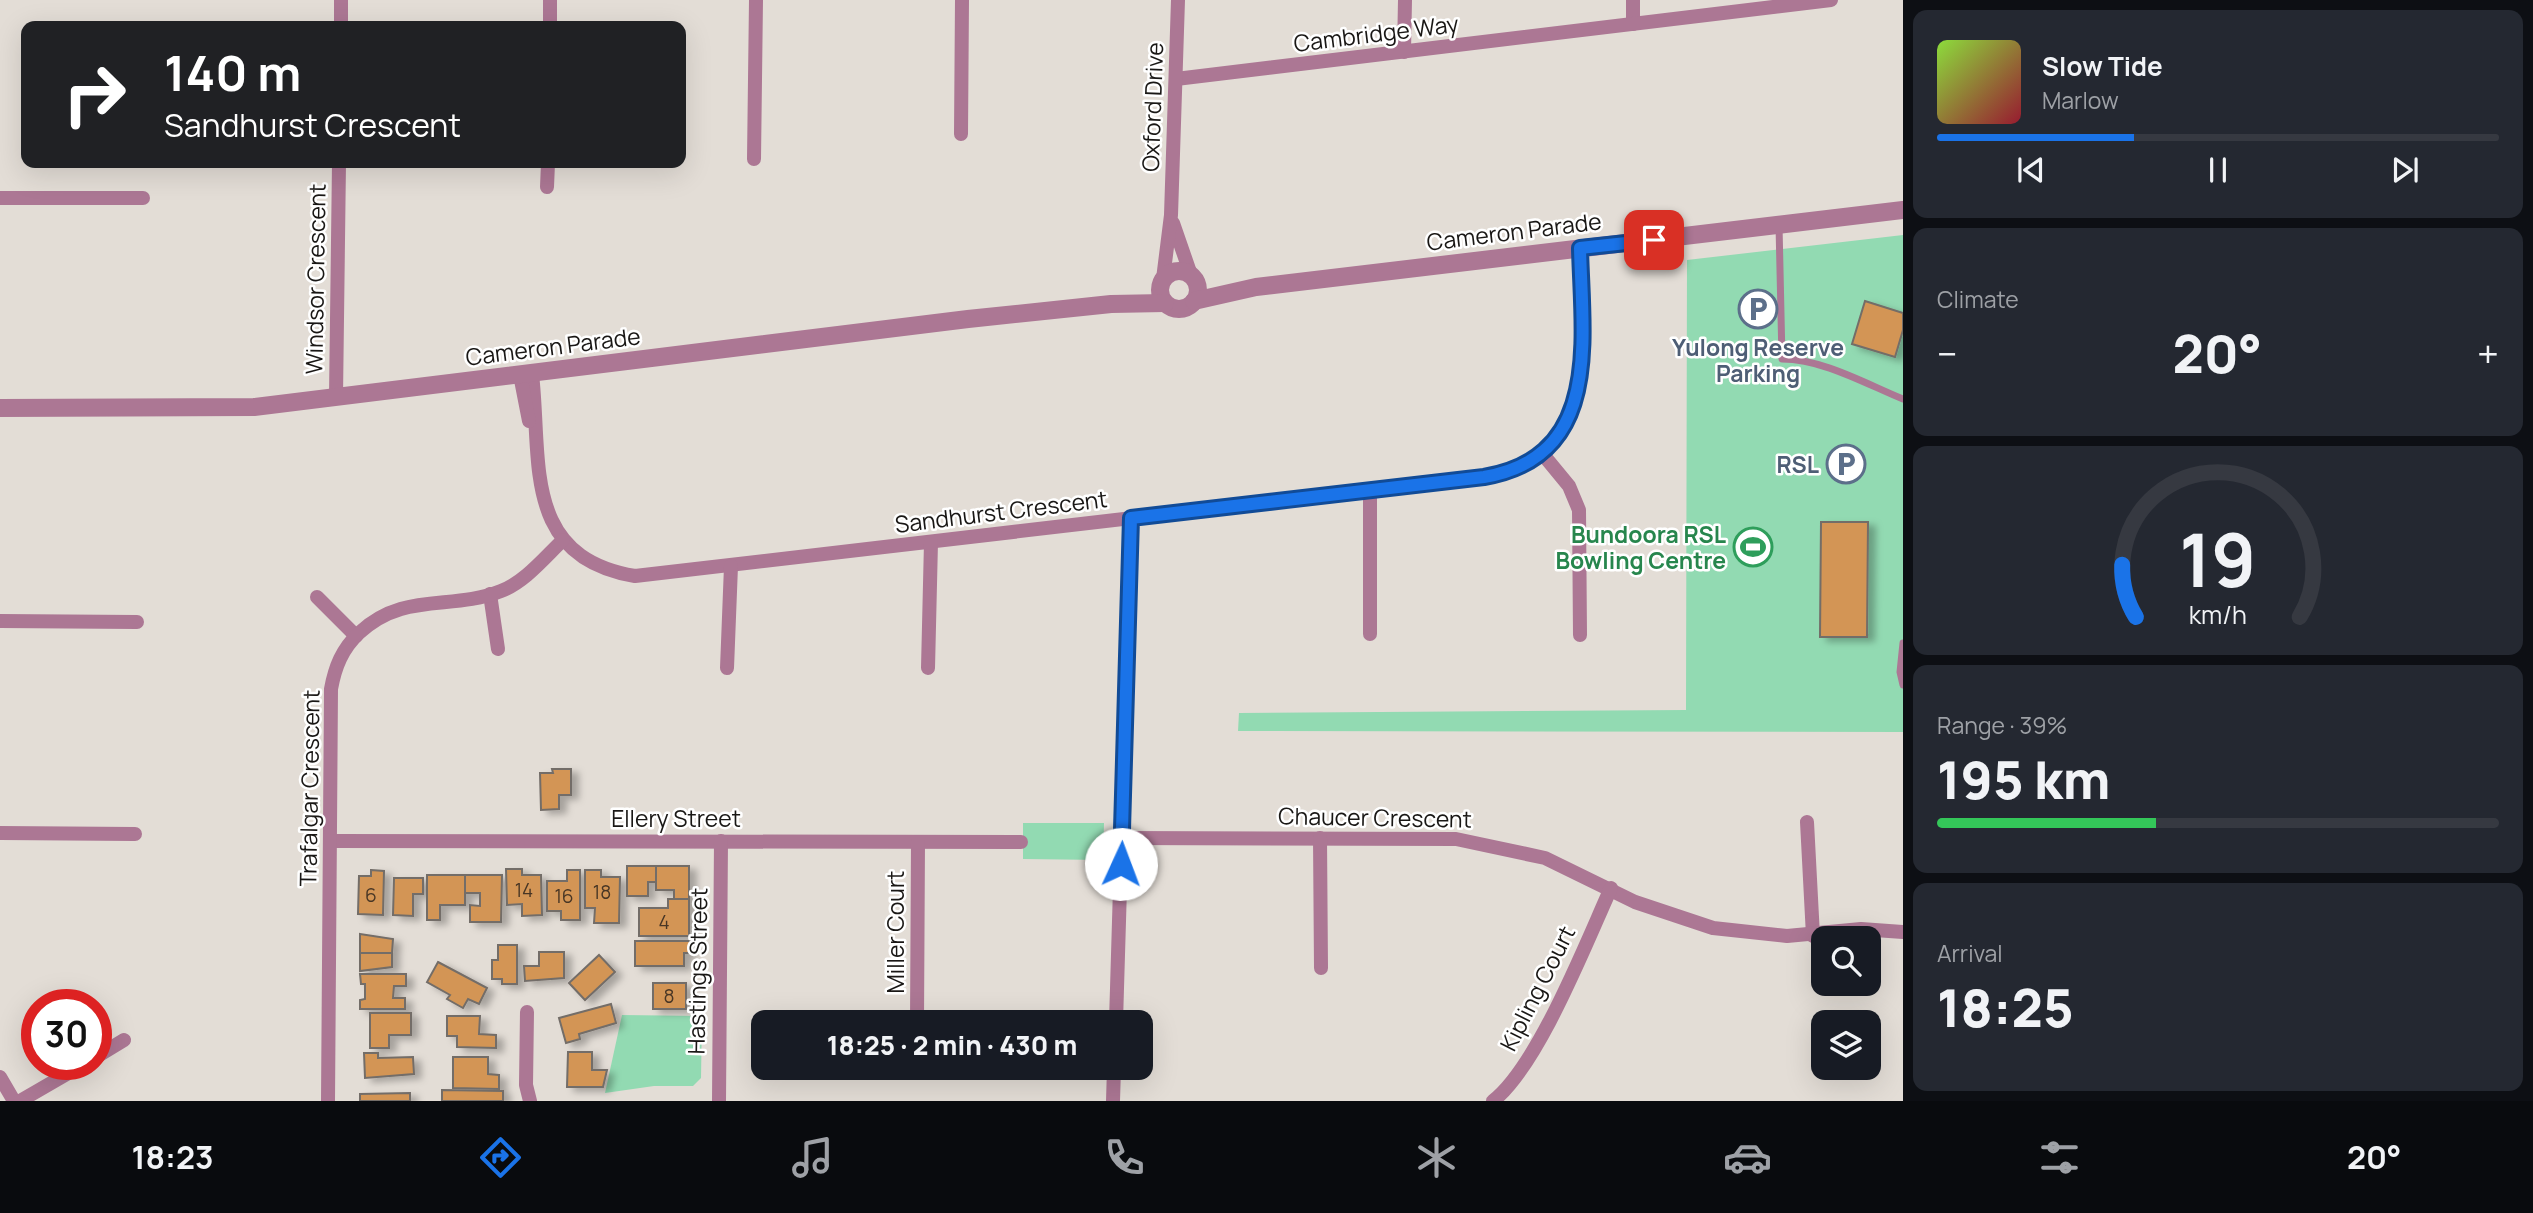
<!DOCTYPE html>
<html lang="en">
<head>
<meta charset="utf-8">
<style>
  body { margin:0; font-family:Manrope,sans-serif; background:#242831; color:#f1f3f6; height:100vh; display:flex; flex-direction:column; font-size:26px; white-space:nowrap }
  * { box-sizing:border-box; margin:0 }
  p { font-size:23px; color:#9ea1a6 }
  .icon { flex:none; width:38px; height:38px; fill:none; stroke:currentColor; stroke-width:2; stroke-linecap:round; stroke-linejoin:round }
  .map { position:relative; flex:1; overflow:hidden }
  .side { display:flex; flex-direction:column; gap:10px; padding:10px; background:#0d0f14; width:630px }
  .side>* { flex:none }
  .banner { position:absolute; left:21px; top:21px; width:665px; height:147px; border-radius:14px; box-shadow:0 7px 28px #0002; background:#202124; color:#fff; overflow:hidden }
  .fabs { position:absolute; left:1811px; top:926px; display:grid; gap:14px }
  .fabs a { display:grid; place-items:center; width:70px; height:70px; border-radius:14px; background:#171b24; box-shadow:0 7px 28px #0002; font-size:35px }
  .speed { position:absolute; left:21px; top:989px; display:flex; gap:14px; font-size:35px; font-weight:700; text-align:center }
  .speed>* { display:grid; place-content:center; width:91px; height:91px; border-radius:50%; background:#171b24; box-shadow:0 7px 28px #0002; line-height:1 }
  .speed .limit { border:10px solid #d22; background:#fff; color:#111 }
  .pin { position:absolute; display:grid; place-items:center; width:60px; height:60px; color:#fff; margin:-30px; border-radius:14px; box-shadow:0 4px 10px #0006 }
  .me { position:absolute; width:77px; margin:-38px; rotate:2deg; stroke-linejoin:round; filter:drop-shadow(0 0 5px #0008) }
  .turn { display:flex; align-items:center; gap:24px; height:147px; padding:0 28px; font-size:32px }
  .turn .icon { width:91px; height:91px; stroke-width:2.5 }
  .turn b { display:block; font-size:49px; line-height:60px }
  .big { font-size:52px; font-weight:800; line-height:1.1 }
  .side .card { flex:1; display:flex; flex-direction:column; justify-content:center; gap:10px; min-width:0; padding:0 24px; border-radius:14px; background:#242831 }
  .side .dial { align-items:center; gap:0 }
  .dial svg { height:182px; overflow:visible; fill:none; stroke:#363941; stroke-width:7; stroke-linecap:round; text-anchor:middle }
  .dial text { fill:#f1f3f6; stroke:none }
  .song { display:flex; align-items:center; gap:21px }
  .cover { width:84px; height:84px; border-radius:10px; background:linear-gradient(135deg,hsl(90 70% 55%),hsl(350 70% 35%)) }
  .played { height:7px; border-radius:4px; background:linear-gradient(90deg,#1a73e8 35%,#363941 35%) }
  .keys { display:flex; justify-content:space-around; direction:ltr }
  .heat { display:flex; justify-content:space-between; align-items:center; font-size:38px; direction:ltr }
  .charge { height:10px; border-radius:5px; background:linear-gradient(90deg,#34c759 39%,#363941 0) }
  .trip { position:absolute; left:751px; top:1010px; width:402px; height:70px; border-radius:14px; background:#171b24; box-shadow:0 7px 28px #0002; font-weight:800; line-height:70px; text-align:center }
  .dock { display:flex; height:112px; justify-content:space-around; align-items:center; background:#090b0e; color:#9ea1a6 }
  .dock .icon { width:49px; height:49px }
  .dock .current { color:#1a73e8 }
  .dock b { font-size:32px; color:#f1f3f6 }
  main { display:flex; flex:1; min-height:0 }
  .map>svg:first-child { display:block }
</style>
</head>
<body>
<main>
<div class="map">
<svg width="1903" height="1101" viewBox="0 0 1903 1101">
  <defs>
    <filter id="shadow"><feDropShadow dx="7" dy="4" stdDeviation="3.5" flood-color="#0004"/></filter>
  </defs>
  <rect width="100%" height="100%" fill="#e3ddd6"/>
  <g fill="#92dab2">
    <polygon points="1903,235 1903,732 1238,731 1239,713 1686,710 1687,260"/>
    <polygon points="1023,823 1104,823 1103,860 1023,859"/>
    <polygon points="622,1015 702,1016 701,1078 693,1086 654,1086 605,1093"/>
  </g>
  <g fill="#d39554" stroke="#736d68" stroke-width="2" filter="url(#shadow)">
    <polygon points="1865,301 1903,313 1903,330 1895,357 1852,344"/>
    <polygon points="1821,522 1868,522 1867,637 1820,637"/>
    <polygon points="552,769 571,769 571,795 559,795 559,809 541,810 540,773 553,773"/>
    <polygon points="627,866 656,866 656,882 648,882 648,896 627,896"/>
    <polygon points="656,866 689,866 689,899 674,899 674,890 656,890"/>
    <polygon points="506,869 522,869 522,875 541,875 542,915 522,916 522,904 507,905"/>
    <polygon points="371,870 384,871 383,915 358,914 359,876 371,876"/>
    <polygon points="567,870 580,870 580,920 561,920 561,911 547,911 547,881 567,881"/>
    <polygon points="585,870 601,870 601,877 620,877 619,923 594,923 595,908 585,908"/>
    <polygon points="427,875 465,875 465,905 440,905 440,920 427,920"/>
    <polygon points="465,875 502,875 501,922 470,922 470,905 480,906 480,893 465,893"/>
    <polygon points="394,878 423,878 423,894 413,894 413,916 393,915"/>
    <polygon points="668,899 689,899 689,936 639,936 639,908 668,908"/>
    <polygon points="360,934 393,939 392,953 360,953"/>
    <polygon points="635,941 690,941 690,953 684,953 684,966 635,966"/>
    <polygon points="498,945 517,945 517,984 502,984 502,979 492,979 492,960 498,960"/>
    <polygon points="539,952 564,952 564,978 525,981 524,966 539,966"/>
    <polygon points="360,953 392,953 392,967 360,971"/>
    <polygon points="599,955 615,972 585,1000 569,983"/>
    <polygon points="438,962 487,988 479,1004 468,999 463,1008 447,999 450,995 427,982"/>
    <polygon points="360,974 406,974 406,986 394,986 393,998 405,998 405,1009 360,1009 360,1000 365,999 365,984 361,984"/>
    <rect x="653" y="983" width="33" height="26"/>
    <polygon points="611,1004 616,1023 579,1034 580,1039 566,1043 559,1018"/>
    <polygon points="370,1013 411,1013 411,1035 389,1035 389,1048 370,1048"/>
    <polygon points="447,1016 480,1016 479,1034 496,1035 496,1048 457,1047 457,1036 447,1036"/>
    <polygon points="568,1052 592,1052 592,1070 607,1070 603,1087 567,1087"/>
    <polygon points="364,1053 378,1053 378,1058 413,1057 414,1074 365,1078"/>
    <polygon points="453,1057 488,1057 488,1074 499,1075 499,1089 453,1088"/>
    <polygon points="442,1090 503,1091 503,1101 442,1101"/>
    <polygon points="410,1093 410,1101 360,1101 360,1094"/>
  </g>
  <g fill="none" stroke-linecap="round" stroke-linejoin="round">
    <g stroke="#ac7794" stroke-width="7">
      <path d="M1779,225L1782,359C1823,359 1866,384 1903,399"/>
      <polyline points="1903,643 1900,672 1903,685"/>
    </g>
    <g stroke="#ac7794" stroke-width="14">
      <polyline points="1633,0 1633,24"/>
      <polyline points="341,26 341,0"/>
      <polyline points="550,26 550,0"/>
      <polyline points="1404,52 1405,0"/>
      <polyline points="1176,79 1831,0"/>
      <polyline points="961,134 962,0"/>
      <polyline points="754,159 756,0"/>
      <polyline points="547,187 548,163"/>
      <polyline points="0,198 143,198"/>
      <polyline points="1173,223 1191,275"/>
      <polyline points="1163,279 1171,215 1178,0"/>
      <path d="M532,374C542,460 521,557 635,576L1484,477C1603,456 1582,339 1580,248"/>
      <polyline points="520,375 529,421"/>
      <polyline points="336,397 339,163"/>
      <polyline points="1541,452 1569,486 1579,510 1580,635"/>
      <polyline points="1370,490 1370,634"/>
      <polyline points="490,594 498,649"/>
      <polyline points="317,597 356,636"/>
      <polyline points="0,621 137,622"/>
      <polyline points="727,668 731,566"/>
      <polyline points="928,668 931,542"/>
      <polyline points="1807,822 1813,936"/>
      <polyline points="0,833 135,834"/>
      <polyline points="1122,838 1456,839 1545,858 1635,902 1713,928 1787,936 1861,929 1903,932"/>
      <polyline points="1320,838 1321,968"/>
      <polyline points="331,841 1021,842"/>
      <polyline points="527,1012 526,1085 530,1101"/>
      <polyline points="917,1022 918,842"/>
      <polyline points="1116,1022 1131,518"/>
      <polyline points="96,1057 124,1040"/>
      <polyline points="0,1077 14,1101"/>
      <polyline points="20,1101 84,1064"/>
      <path d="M328,1101L331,689C335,667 342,649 359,633C404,591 451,611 501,591C525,582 545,557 563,540"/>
      <polyline points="719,1101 721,841"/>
      <polyline points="1113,1101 1114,1068"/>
      <path d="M1493,1101C1538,1066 1586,943 1611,888"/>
    </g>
    <g stroke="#ac7794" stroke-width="18">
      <circle cx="1179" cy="290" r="19"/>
      <polyline points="1194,301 1256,287 1903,210"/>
      <polyline points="0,408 254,407 968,319 1111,304 1165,303"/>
    </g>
  </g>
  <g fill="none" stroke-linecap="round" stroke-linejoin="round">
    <defs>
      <path id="route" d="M1121,864L1131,518L1484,477C1603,457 1582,338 1580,248L1654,240"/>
    </defs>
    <use href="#route" stroke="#114b97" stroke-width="18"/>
    <use href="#route" stroke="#1a73e8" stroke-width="12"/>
  </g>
  <defs>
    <symbol id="parking-ring" viewBox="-11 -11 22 22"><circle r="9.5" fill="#fff" stroke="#5c6f8a" stroke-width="1.5"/><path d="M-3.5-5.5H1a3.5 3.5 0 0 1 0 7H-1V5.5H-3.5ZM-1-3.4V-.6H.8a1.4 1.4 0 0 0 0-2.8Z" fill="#5c6f8a"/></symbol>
    <symbol id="stadium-ring" viewBox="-11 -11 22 22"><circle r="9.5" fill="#fff" stroke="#2e9e5b" stroke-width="1.5"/><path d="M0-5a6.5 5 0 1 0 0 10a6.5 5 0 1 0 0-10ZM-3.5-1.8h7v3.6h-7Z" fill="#2e9e5b"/></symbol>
  </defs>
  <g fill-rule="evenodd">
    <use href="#parking-ring" x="1736" y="287" width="44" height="44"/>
    <use href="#parking-ring" x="1824" y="442" width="44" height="44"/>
    <use href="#stadium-ring" x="1731" y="525" width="44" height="44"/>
  </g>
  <g text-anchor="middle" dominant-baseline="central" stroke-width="5" stroke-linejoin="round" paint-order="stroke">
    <g font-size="19" fill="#483625">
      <text x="524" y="890">14</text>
      <text x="602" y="892">18</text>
      <text x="371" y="895">6</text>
      <text x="564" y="896">16</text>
      <text x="664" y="922">4</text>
      <text x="669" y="996">8</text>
    </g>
    <g font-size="23" fill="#191715" stroke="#fff">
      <text transform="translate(1376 33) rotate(-7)">Cambridge Way</text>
      <text transform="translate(1152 107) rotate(-88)">Oxford Drive</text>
      <text transform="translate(1514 231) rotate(-7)">Cameron Parade</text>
      <text transform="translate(315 279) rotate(-89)">Windsor Crescent</text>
      <text transform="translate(553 346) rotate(-7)">Cameron Parade</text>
      <text transform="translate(1001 511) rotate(-7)">Sandhurst Crescent</text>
      <text transform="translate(309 788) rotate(-89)">Trafalgar Crescent</text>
      <text transform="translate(1375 817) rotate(1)">Chaucer Crescent</text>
      <text x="676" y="818">Ellery Street</text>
      <text transform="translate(895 932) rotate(-90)">Miller Court</text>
      <text transform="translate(697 971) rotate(-89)">Hastings Street</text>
      <text transform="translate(1537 988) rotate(-63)">Kipling Court</text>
    </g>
    <g font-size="23" font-weight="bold" fill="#4e5e75" stroke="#fff">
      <text x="1758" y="347">Yulong Reserve<tspan x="1758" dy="26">Parking</tspan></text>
      <text x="1819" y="464" text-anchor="end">RSL</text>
    </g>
    <g font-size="23" font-weight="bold" fill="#27864d" stroke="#fff" text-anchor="end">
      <text x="1726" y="534">Bundoora RSL<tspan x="1726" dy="26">Bowling Centre</tspan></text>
    </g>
  </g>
</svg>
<div class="fabs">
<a><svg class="icon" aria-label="search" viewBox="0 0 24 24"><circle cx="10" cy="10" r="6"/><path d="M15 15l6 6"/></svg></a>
<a><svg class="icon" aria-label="layers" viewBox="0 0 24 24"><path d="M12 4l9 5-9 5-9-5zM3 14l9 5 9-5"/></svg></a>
</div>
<div class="speed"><div class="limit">30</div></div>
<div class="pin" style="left:1654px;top:240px;background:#d93025"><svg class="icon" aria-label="arrive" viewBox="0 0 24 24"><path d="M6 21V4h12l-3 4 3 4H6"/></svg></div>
<svg class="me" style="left:1121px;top:864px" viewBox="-20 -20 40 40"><circle r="19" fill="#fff"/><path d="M0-13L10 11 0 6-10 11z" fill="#1a73e8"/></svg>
<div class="trip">18:25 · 2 min · 430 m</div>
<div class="banner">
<div class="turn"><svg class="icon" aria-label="right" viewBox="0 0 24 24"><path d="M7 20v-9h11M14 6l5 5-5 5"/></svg><div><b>140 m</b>Sandhurst Crescent</div></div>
</div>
</div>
<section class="side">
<div class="card">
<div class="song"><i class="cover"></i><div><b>Slow Tide</b><p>Marlow</p></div></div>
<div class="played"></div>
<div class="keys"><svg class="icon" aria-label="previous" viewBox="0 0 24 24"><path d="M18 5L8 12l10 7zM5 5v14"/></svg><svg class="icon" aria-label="pause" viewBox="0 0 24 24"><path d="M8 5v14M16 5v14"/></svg><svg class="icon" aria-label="next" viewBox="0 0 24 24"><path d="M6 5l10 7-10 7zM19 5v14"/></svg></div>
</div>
<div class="card"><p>Climate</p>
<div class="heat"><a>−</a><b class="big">20°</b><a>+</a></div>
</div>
<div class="card dial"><svg viewBox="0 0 100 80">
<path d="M14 69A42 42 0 1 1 86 69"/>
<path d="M14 69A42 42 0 0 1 8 46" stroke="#1a73e8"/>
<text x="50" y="56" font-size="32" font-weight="700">19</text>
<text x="50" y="72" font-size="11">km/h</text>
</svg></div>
<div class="card"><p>Range · 39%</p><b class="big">195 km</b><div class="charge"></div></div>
<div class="card"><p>Arrival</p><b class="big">18:25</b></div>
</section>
</main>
<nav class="dock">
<b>18:23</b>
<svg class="icon current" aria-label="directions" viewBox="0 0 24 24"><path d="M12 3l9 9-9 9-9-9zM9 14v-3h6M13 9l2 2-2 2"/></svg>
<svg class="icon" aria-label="music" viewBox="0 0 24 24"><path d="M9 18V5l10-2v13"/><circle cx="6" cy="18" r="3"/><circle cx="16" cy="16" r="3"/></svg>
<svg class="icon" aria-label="phone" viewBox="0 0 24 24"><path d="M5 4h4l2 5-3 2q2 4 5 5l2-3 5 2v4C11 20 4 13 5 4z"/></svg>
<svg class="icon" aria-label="climate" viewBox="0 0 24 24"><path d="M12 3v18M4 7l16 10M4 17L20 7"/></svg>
<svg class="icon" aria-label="car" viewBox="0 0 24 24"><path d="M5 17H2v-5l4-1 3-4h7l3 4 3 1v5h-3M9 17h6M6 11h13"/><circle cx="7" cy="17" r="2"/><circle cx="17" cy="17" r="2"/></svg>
<svg class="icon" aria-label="filters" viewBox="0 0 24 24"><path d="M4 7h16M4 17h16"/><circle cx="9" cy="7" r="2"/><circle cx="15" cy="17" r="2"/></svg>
<b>20°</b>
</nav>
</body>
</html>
